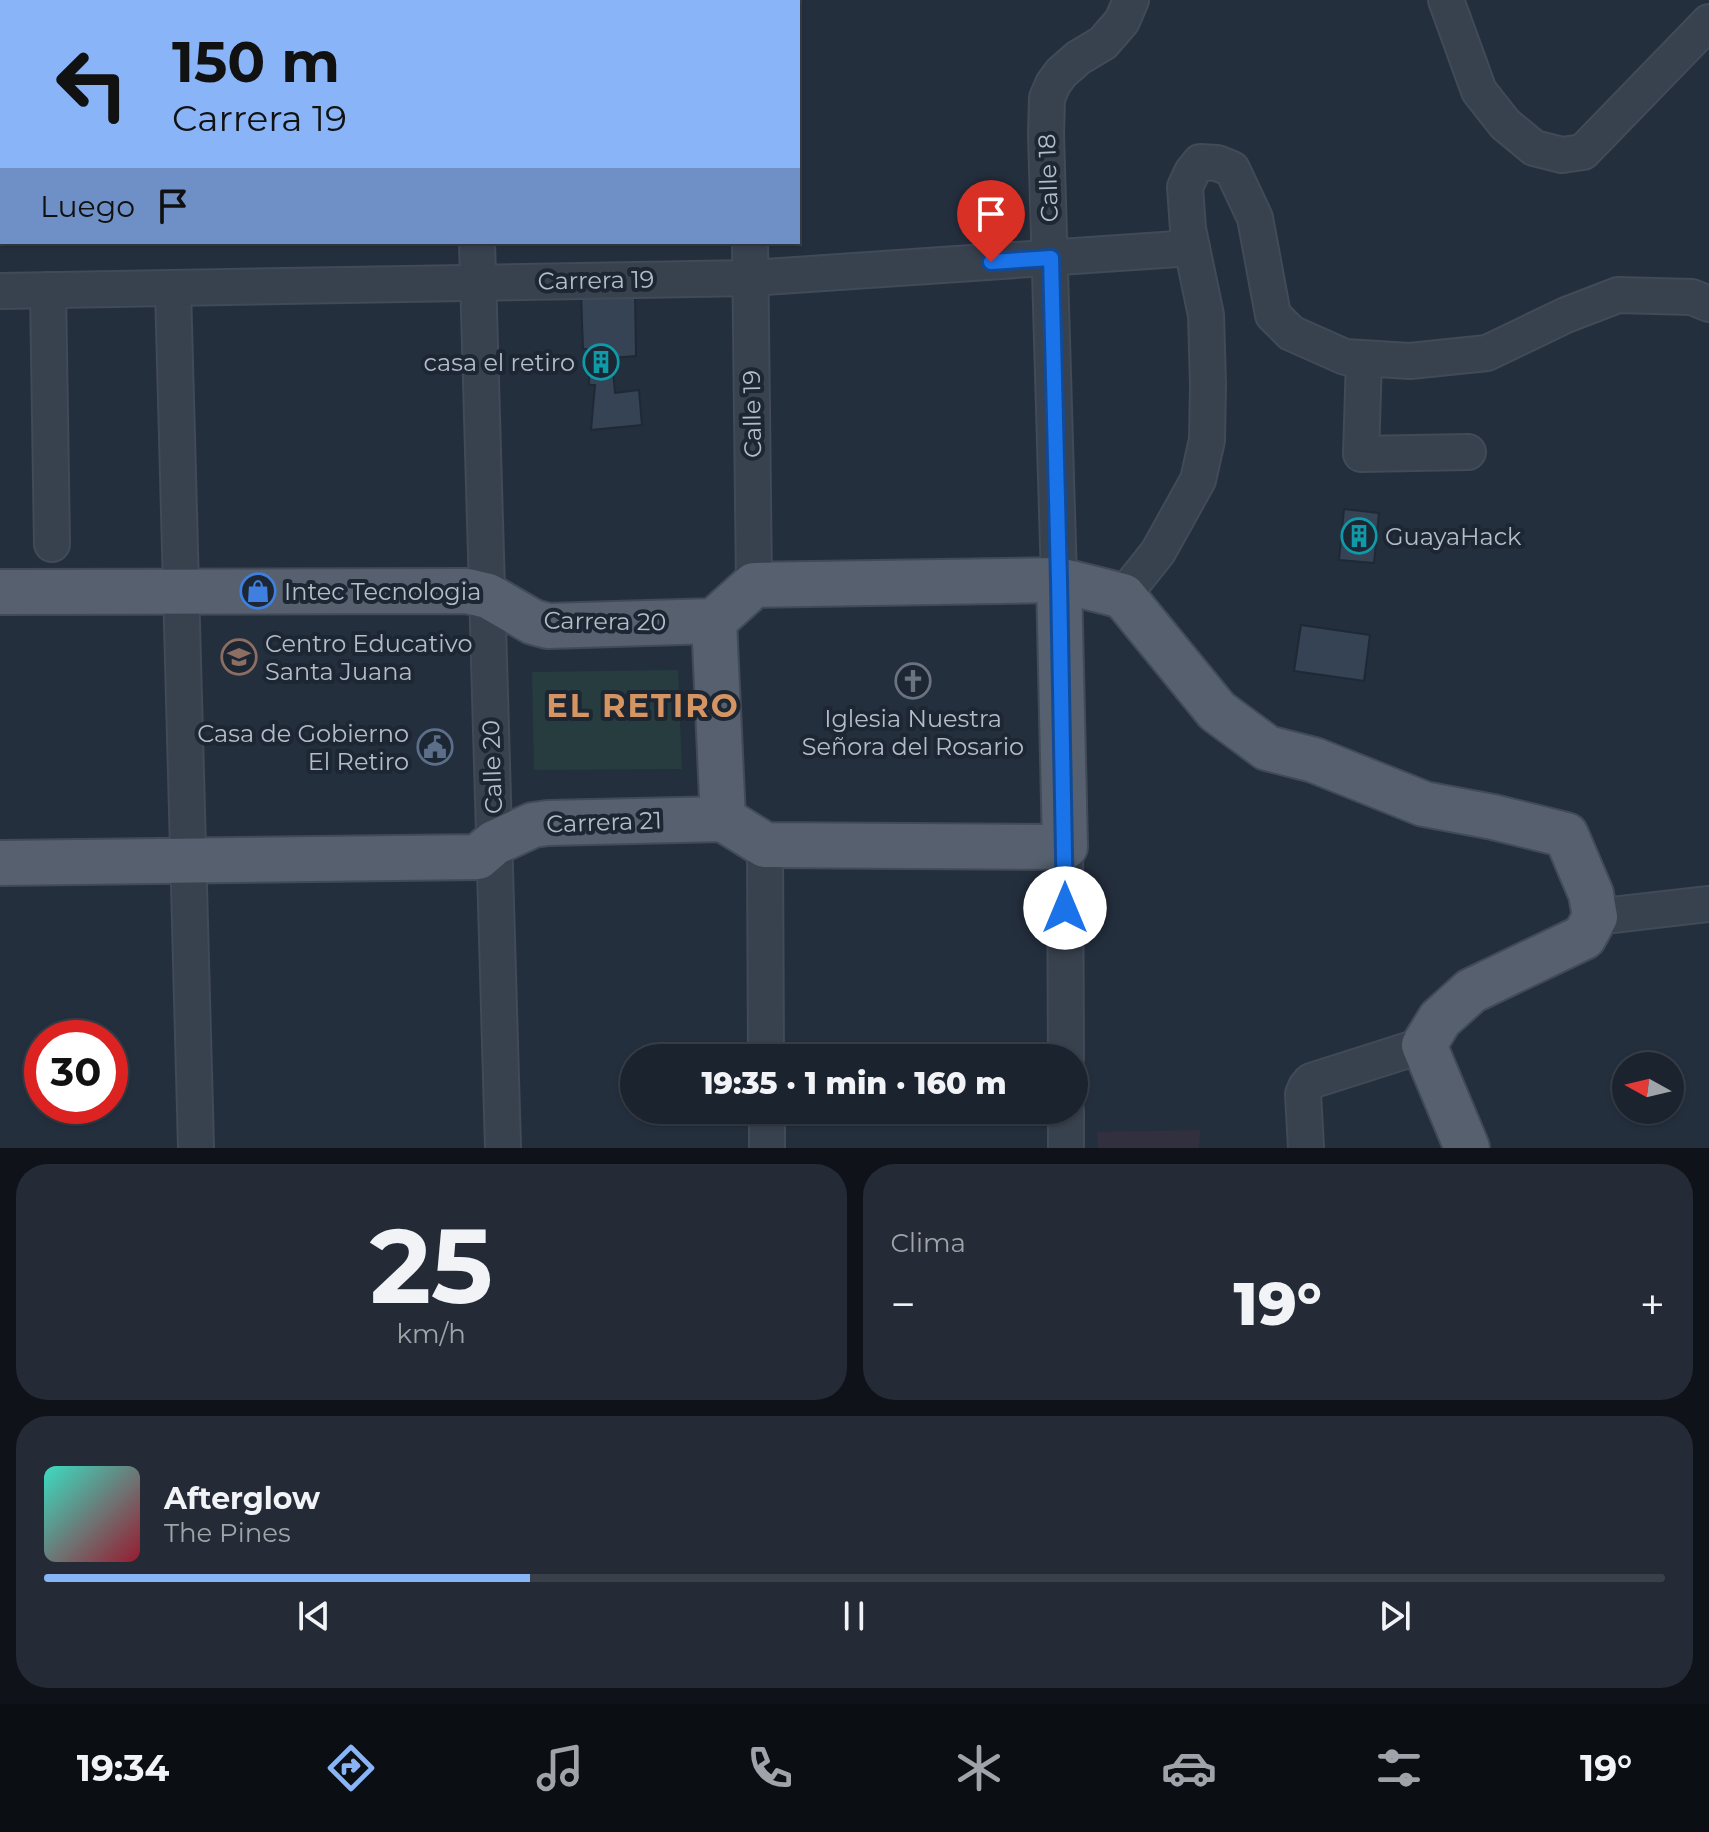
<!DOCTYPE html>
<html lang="es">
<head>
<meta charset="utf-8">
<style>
  body { margin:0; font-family:Montserrat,sans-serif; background:#242b36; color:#f1f3f6; height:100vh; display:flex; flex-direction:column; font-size:30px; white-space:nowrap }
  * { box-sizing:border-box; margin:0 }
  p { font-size:26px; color:#a0a4aa }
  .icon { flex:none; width:44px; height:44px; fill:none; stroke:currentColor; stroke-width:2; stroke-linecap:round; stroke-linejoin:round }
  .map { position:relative; height:1148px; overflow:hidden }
  .details { display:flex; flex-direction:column; gap:16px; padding:16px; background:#0f1319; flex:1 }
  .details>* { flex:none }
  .banner { position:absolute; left:0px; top:0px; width:800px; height:244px; box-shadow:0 2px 6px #0004,0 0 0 2px #39404a; background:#8ab4f8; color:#111; overflow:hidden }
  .needle { width:52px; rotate:278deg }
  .buttons { position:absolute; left:1612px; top:1052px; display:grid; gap:16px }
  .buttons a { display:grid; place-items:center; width:72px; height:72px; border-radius:50%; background:#1b232e; box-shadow:0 2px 6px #0004,0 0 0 2px #39404a; font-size:40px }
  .speed { position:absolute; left:24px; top:1020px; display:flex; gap:16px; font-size:40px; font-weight:700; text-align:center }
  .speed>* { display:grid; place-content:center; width:104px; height:104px; border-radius:50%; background:#1b232e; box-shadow:0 2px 6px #0004,0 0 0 2px #39404a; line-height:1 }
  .speed .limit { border:12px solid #d22; background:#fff; color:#111 }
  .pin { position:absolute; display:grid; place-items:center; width:68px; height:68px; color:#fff; margin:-82px -34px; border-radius:50% 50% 50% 0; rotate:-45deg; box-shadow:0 0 8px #0007 }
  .pin .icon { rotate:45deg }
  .me { position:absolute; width:88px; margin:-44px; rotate:0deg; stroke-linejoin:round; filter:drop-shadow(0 0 6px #0008) }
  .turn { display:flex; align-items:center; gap:28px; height:168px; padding:0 40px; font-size:36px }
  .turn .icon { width:104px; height:104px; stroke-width:2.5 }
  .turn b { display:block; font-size:56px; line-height:68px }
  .then { display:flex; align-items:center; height:76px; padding:0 40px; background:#0003; gap:16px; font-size:30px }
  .big { font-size:60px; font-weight:800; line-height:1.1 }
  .details .widget { flex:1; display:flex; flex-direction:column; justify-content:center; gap:12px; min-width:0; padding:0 28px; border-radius:32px; background:#242b36 }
  .details .dial { align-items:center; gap:0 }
  .dial b { font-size:104px; line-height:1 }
  .song { display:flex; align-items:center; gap:24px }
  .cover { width:96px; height:96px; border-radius:12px; background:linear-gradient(135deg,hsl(170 70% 55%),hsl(350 70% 35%)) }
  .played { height:8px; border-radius:4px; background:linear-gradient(90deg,#8ab4f8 30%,#39404a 30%) }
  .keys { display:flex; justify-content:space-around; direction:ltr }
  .heat { display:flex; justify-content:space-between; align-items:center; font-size:44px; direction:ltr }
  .details .tiles { flex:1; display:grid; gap:16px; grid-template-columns:1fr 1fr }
  .widget:last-child { grid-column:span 2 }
  .trip { position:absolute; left:620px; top:1044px; width:468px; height:80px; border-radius:40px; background:#1b232e; box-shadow:0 2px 6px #0004,0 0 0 2px #39404a; font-weight:800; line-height:80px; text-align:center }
  .tabs { display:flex; height:128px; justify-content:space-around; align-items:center; background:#0b0e12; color:#a0a4aa }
  .tabs .icon { width:56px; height:56px }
  .tabs .selected { color:#8ab4f8 }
  .tabs b { font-size:36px; color:#f1f3f6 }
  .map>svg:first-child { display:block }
</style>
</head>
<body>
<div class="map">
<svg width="1709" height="1148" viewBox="0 0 1709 1148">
  <rect width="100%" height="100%" fill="#242f3e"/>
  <polygon fill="#32303f" points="1200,1130 1199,1148 1098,1148 1097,1132"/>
  <polygon fill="#263c3f" points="678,670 682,769 534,770 532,672"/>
  <g fill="#364354" stroke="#1f2835" stroke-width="2">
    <polygon points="635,291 636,356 612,358 615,393 639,390 642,425 591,430 595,385 589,385 590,349 583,349 581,294"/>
    <polygon points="1344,509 1379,513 1374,563 1339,560"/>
    <polygon points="1301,625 1370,635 1364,681 1294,671"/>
  </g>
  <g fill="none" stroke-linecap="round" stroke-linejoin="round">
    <defs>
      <g id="minor">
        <polyline points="463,0 463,2"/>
        <polyline points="744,0 744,2"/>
        <polyline points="1446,0 1479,91 1505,124 1534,148 1562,155 1583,152 1709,22"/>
        <polyline points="477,242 503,1148"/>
        <polyline points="750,242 754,585"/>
        <polyline points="173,288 196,1148"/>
        <polyline points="48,290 52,544"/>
        <polyline points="0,291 751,278 1192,248"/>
        <polyline points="1364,359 1361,454 1468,452"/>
        <polyline points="1059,580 1046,134 1047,98 1053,84 1061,73 1078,58 1103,43 1122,21 1131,0"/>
        <polyline points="1123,596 1158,552 1198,480 1207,440 1208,385 1206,315 1188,229 1185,187 1192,172 1200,162 1217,163 1232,169 1255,218 1273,315 1291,333 1345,357 1410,361 1487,353 1566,315 1618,295 1692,297 1709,304"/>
        <polyline points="765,845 766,1058"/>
        <polyline points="1065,847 1066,1058"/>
        <polyline points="1595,917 1709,904"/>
        <polyline points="767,1110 767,1148"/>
        <polyline points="1066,1110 1066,1148"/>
        <polyline points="1306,1148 1303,1094 1306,1087 1311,1081 1424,1045"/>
      </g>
      <g id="major">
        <polyline points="0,592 467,591 488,596 533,622 548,626 714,621 754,585 1059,580 1123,596 1217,711 1267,748 1314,760 1424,804 1493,817 1566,835 1591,894 1595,917 1584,937 1471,991 1440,1019 1424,1045 1467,1148"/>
        <polyline points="714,621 723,819"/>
        <polyline points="0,863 478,857 494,843 533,825 548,823 723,819 765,845 1065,847 1059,580"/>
      </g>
    </defs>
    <use href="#minor" stroke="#414a57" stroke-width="38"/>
    <use href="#major" stroke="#414a57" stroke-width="48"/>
    <use href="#minor" stroke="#38414e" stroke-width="34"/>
    <use href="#major" stroke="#56606e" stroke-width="44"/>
  </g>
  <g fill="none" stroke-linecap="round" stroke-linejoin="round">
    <defs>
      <polyline id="route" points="991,262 1051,258 1059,580 1065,908"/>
    </defs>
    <use href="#route" stroke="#114b97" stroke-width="20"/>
    <use href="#route" stroke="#1a73e8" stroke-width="14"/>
  </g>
  <defs>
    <symbol id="building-ring" viewBox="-11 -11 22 22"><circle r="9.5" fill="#1d2633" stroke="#0f9aa8" stroke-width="1.5"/><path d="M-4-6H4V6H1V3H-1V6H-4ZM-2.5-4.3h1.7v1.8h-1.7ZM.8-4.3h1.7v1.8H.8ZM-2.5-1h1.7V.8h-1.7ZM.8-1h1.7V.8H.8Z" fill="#0f9aa8"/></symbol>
    <symbol id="shop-ring" viewBox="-11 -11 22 22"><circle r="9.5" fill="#1d2633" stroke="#3f7fe0" stroke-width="1.5"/><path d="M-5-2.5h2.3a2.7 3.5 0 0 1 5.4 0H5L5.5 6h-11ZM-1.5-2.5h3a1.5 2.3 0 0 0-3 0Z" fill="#3f7fe0"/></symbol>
    <symbol id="school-ring" viewBox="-11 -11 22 22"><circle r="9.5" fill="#1d2633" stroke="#8d6e63" stroke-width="1.5"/><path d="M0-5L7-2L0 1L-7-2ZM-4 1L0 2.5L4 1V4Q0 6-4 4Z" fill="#8d6e63"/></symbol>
    <symbol id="church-ring" viewBox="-11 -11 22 22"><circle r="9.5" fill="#1d2633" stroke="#6b7280" stroke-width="1.5"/><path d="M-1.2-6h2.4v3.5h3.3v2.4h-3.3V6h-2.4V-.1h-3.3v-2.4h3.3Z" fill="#6b7280"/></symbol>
    <symbol id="civic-ring" viewBox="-11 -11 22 22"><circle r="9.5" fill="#1d2633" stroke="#5c6f8a" stroke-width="1.5"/><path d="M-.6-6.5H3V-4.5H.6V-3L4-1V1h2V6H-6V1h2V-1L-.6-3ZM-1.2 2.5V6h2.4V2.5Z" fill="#5c6f8a"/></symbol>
  </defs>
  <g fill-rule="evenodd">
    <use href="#building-ring" x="581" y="342" width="40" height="40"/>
    <use href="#building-ring" x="1339" y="516" width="40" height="40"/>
    <use href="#shop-ring" x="238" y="571" width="40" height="40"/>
    <use href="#school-ring" x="219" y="637" width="40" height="40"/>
    <use href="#church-ring" x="893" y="661" width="40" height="40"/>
    <use href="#civic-ring" x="415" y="727" width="40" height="40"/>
  </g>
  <g text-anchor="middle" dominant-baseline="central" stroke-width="8" stroke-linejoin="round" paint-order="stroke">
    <g font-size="24" fill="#b4bcc9" stroke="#1d2633">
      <text transform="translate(1048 178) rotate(-92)">Calle 18</text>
      <text transform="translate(596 280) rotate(-1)">Carrera 19</text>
      <text transform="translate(752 414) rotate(-91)">Calle 19</text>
      <text transform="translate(605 621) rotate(1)">Carrera 20</text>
      <text transform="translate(492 767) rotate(-92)">Calle 20</text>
      <text transform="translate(604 822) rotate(-2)">Carrera 21</text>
    </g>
    <g font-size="24" fill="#b4bcc9" stroke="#1d2633" text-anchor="start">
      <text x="575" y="362" text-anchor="end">casa el retiro</text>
      <text x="1385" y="536">GuayaHack</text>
      <text x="284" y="591">Intec Tecnologia</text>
      <text x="265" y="643">Centro Educativo<tspan x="265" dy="28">Santa Juana</tspan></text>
      <text x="913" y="718" text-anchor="middle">Iglesia Nuestra<tspan x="913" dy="28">Señora del Rosario</tspan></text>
      <text x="409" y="733" text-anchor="end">Casa de Gobierno<tspan x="409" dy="28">El Retiro</tspan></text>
    </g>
    <g font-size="32" font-weight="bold" letter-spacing="2" fill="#d59563" stroke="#1d2633">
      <text x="643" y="705">EL RETIRO</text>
    </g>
  </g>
</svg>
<div class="buttons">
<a><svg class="needle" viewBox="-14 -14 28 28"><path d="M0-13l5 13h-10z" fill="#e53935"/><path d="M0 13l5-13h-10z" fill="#a0a4aa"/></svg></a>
</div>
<div class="speed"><div class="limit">30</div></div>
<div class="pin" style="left:991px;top:262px;background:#d93025"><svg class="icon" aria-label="arrive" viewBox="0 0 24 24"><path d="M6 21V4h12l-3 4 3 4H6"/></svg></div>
<svg class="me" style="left:1065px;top:908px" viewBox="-20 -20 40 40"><circle r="19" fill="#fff"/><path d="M0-13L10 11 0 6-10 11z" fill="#1a73e8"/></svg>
<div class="trip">19:35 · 1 min · 160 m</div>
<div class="banner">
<div class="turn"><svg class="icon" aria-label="left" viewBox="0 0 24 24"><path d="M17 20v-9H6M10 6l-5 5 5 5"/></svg><div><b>150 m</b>Carrera 19</div></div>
<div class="then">Luego<svg class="icon" aria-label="arrive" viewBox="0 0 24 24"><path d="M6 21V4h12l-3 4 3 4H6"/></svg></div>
</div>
</div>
<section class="details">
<div class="tiles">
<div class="widget dial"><b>25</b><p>km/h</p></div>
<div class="widget"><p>Clima</p>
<div class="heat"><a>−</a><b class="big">19°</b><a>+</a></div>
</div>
<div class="widget">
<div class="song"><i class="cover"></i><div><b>Afterglow</b><p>The Pines</p></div></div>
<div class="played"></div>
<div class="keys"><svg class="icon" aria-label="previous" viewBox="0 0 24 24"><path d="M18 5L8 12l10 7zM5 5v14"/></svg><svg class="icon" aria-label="pause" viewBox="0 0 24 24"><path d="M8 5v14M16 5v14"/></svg><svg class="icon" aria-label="next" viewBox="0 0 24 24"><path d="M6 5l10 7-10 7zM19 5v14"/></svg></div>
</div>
</div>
</section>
<nav class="tabs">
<b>19:34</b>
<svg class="icon selected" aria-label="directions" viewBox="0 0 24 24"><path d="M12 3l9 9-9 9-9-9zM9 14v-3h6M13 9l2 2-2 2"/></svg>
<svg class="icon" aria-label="music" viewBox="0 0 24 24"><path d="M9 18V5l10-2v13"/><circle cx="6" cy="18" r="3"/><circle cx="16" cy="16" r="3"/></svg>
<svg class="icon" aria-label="phone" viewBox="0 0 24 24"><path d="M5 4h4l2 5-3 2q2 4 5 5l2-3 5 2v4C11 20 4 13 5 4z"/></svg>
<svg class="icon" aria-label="climate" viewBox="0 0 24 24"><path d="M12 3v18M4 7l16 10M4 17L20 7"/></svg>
<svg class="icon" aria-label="car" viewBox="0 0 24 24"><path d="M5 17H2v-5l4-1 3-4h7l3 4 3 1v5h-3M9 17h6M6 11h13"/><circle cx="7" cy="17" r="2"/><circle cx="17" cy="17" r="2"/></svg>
<svg class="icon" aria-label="filters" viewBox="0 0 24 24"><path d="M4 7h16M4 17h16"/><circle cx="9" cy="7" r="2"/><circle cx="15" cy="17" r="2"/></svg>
<b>19°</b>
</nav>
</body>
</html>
